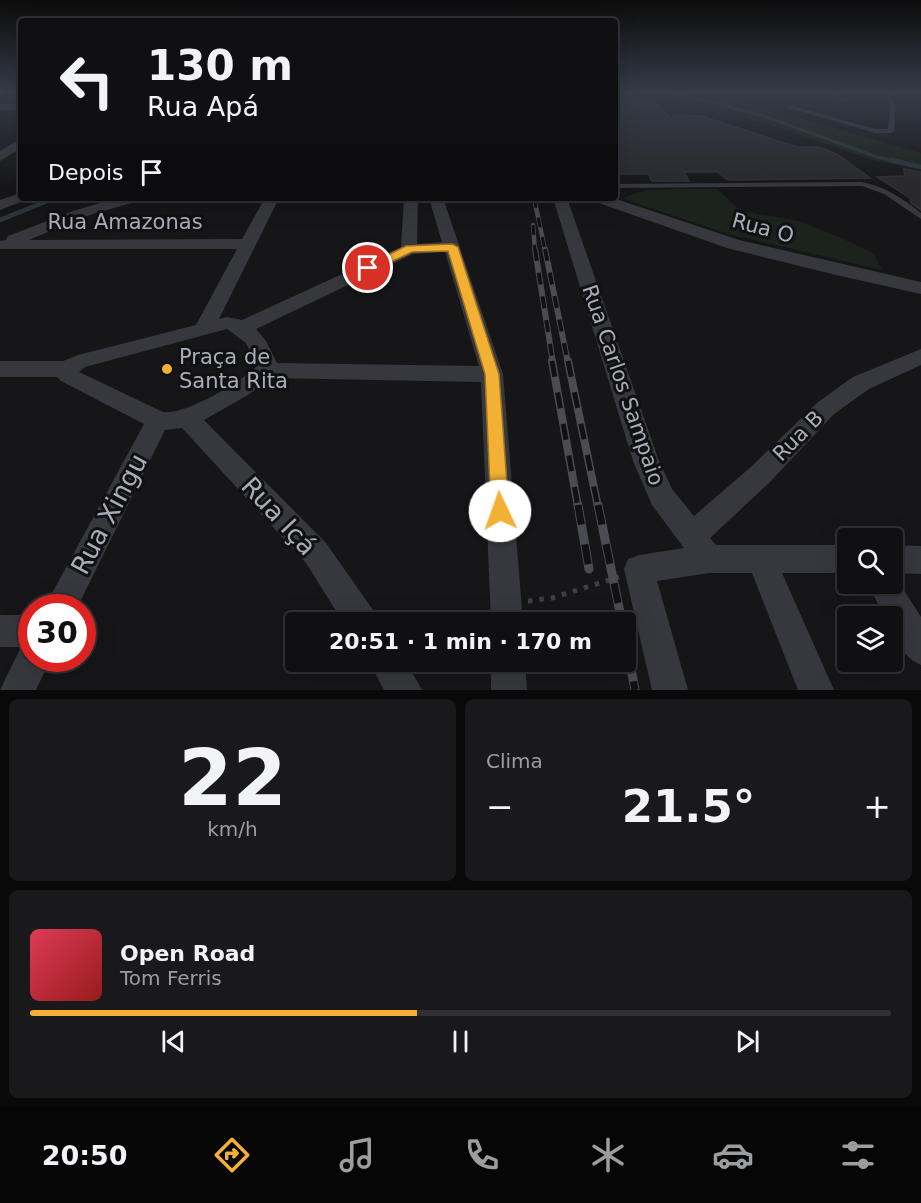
<!DOCTYPE html>
<html lang="pt">
<head>
<meta charset="utf-8">
<style>
  body { margin:0; font-family:"DejaVu Sans",sans-serif; background:#19191b; color:#f1f3f6; height:100vh; display:flex; flex-direction:column; font-size:22px; white-space:nowrap }
  * { box-sizing:border-box; margin:0 }
  p { font-size:20px; color:#9c9d9f }
  .icon { flex:none; width:33px; height:33px; fill:none; stroke:currentColor; stroke-width:2; stroke-linecap:round; stroke-linejoin:round }
  .map { position:relative; height:690px; overflow:hidden }
  .drawer { display:flex; flex-direction:column; gap:9px; padding:9px; background:#09090a; flex:1 }
  .drawer>* { flex:none }
  .hud { position:absolute; left:18px; top:18px; width:600px; height:183px; border-radius:6px; box-shadow:0 6px 24px #0002,0 0 0 2px #303032; background:#101012; color:#f1f3f6; overflow:hidden }
  .buttons { position:absolute; left:837px; top:528px; display:grid; gap:12px }
  .buttons a { display:grid; place-items:center; width:66px; height:66px; border-radius:6px; background:#101012; box-shadow:0 6px 24px #0002,0 0 0 2px #303032; font-size:30px }
  .speed { position:absolute; left:18px; top:594px; display:flex; gap:12px; font-size:30px; font-weight:700; text-align:center }
  .speed>* { display:grid; place-content:center; width:78px; height:78px; border-radius:50%; background:#101012; box-shadow:0 6px 24px #0002,0 0 0 2px #303032; line-height:1 }
  .speed .limit { border:9px solid #d22; background:#fff; color:#111 }
  .pin { position:absolute; display:grid; place-items:center; width:51px; height:51px; color:#fff; margin:-26px; border:3px solid #fff; border-radius:50%; box-shadow:0 2px 6px #0007 }
  .me { position:absolute; width:66px; margin:-33px; rotate:357deg; stroke-linejoin:round; filter:drop-shadow(0 0 4px #0008) }
  .turn { display:flex; align-items:center; gap:21px; height:126px; padding:0 30px; font-size:27px }
  .turn .icon { width:78px; height:78px; stroke-width:2.5 }
  .turn b { display:block; font-size:42px; line-height:51px }
  .then { display:flex; align-items:center; height:57px; padding:0 30px; background:#0003; gap:12px; font-size:22px }
  .big { font-size:45px; font-weight:600; line-height:1.1 }
  .drawer .widget { flex:1; display:flex; flex-direction:column; justify-content:center; gap:9px; min-width:0; padding:0 21px; border-radius:9px; background:#19191b }
  .drawer .dial { align-items:center; gap:0 }
  .dial b { font-size:78px; line-height:1 }
  .song { display:flex; align-items:center; gap:18px }
  .cover { width:72px; height:72px; border-radius:9px; background:linear-gradient(135deg,hsl(350 70% 55%),hsl(0 70% 35%)) }
  .played { height:6px; border-radius:3px; background:linear-gradient(90deg,#f2b134 45%,#303032 45%) }
  .keys { display:flex; justify-content:space-around; direction:ltr }
  .heat { display:flex; justify-content:space-between; align-items:center; font-size:33px; direction:ltr }
  .drawer .tiles { flex:1; display:grid; gap:9px; grid-template-columns:1fr 1fr }
  .widget:last-child { grid-column:span 2 }
  .trip { position:absolute; left:285px; top:612px; width:351px; height:60px; border-radius:6px; background:#101012; box-shadow:0 6px 24px #0002,0 0 0 2px #303032; font-weight:600; line-height:60px; text-align:center }
  .tabs { display:flex; height:96px; justify-content:space-around; align-items:center; background:#060607; color:#9c9d9f }
  .tabs .icon { width:42px; height:42px }
  .tabs .selected { color:#f2b134 }
  .tabs b { font-size:27px; color:#f1f3f6 }
  .map>svg:first-child { display:block }
</style>
</head>
<body>
<div class="map">
<svg width="921" height="690" viewBox="0 0 921 690">
  <rect width="100%" height="100%" fill="#161618"/>
  <g fill="#1c231d">
    <polygon points="688,93 754,105 921,153 921,170 873,160 773,126 676,98"/>
    <path d="M717,189L741,211L799,221L841,238L873,253L882,270L729,234L623,199C640,185 694,190 717,189Z"/>
  </g>
  <g fill="none" stroke-linecap="round" stroke-linejoin="round">
    <polyline stroke="#2c353c" stroke-width="3" points="669,92 761,115 877,157 898,162"/>
    <g stroke="#2c353c" stroke-width="4.5">
      <polyline points="891,160 921,167"/>
      <polyline points="0,220 55,198"/>
    </g>
  </g>
  <g fill="#29292c" stroke="#303034" stroke-width="1.5">
    <polygon points="615,92 634,93 638,99 651,98 673,121 673,115 701,116 797,147 820,147 838,155 870,178 728,180 718,172 684,172 689,181 652,181 648,174 615,174"/>
    <polygon points="904,169 921,172 921,210 911,203 910,198 877,177 905,176"/>
  </g>
  <g fill="none" stroke-linecap="round" stroke-linejoin="round">
    <polyline stroke="#3d3f44" stroke-width="5" stroke-dasharray="4.5 7" stroke-linecap="butt" points="528,601 552,598 619,577"/>
    <g fill="#37383d" fill-rule="evenodd">
      <polygon points="830,92 835,92 848,100 843,101"/>
      <polygon points="886,92 891,92 895,107 894,131 891,133 876,133 789,108 792,106 876,129 888,129 890,107"/>
      <polygon points="910,92 921,92 921,94 912,94"/>
      <path d="M862,182C886,187 902,198 921,213V219L884,194L862,186L615,188V184Z"/>
    </g>
    <g fill="#37383d" fill-rule="evenodd">
      <rect x="0" y="104" width="21" height="6"/>
      <polygon points="21,138 21,148 0,161 0,151"/>
      <polygon points="21,193 21,198 28,198 26,200 0,210 0,200"/>
      <path d="M117,198H140L138,201L83,217L29,240L242,239L265,198H279L219,319L227,317L242,320L401,247L404,198H418L417,244L442,242L429,198H443L503,374L523,622H491L481,382L271,378L248,395L204,420L326,543L373,610L377,622H343L306,563L182,428L165,430L77,608H44L144,424L61,381L57,377H0V361H63L78,355L196,325L237,249H0V241L6,240L8,236L73,211ZM445,252L479,366L277,363L266,341L256,329L413,254ZM227,329L246,343L257,366C240,382 186,415 163,412L79,372L85,367Z"/>
      <polygon points="553,198 567,198 659,461 672,489 694,516 752,466 818,402 853,377 921,349 921,365 869,389 834,414 770,482 710,538 716,545 848,545 848,573 782,573 834,690 798,690 752,573 709,573 657,581 688,690 652,690 624,569 628,559 639,555 684,548 652,505 633,461"/>
      <polygon points="591,198 613,198 739,240 921,282 921,294 836,275 727,248 593,201"/>
      <path d="M892,545L921,546V574L893,573L921,617V665C902,657 892,636 892,616H884L868,584H892Z"/>
      <polygon points="0,615 32,615 32,658 51,658 36,690 0,690 21,647 0,647"/>
      <polygon points="369,662 406,662 422,690 384,690"/>
      <polygon points="491,662 525,662 527,690 491,690"/>
    </g>
    <defs>
      <g id="rail-far3">
        <polyline points="534,198 545,250"/>
        <polyline points="533,225 535,250"/>
      </g>
      <g id="rail-far2">
        <polyline points="535,249 553,363"/>
        <polyline points="545,249 568,363"/>
      </g>
      <g id="rail-far1">
        <polyline points="552,361 578,507"/>
        <polyline points="568,361 598,507"/>
      </g>
      <g id="rail">
        <polyline points="578,505 589,569"/>
        <polyline points="598,505 622,622"/>
        <polyline points="626,642 635,690"/>
      </g>
    </defs>
    <use href="#rail-far3" stroke="#4a4c52" stroke-width="4.5"/>
    <use href="#rail-far2" stroke="#4a4c52" stroke-width="6"/>
    <use href="#rail-far1" stroke="#4a4c52" stroke-width="8"/>
    <use href="#rail" stroke="#4a4c52" stroke-width="9"/>
    <use href="#rail-far3" stroke="#111113" stroke-width="3" stroke-dasharray="10" stroke-linecap="butt"/>
    <use href="#rail-far2" stroke="#111113" stroke-width="4" stroke-dasharray="12" stroke-linecap="butt"/>
    <use href="#rail-far1" stroke="#111113" stroke-width="5" stroke-dasharray="16" stroke-linecap="butt"/>
    <use href="#rail" stroke="#111113" stroke-width="7" stroke-dasharray="20" stroke-linecap="butt"/>
  </g>
  <linearGradient id="sky" x2="0" y2="1"><stop stop-color="#0c0c0d"/><stop offset="0.49" stop-color="#363c48"/><stop offset="1" stop-color="#363c48" stop-opacity="0"/></linearGradient>
  <rect width="921" height="188" fill="url(#sky)"/>
  <polygon fill="#f2b134" stroke="#9d7322" stroke-width="1.5" points="452,244 458,247 499,374 509,511 507,517 500,519 494,517 491,511 485,374 448,251 412,252 372,271 364,271 362,268 406,246"/>
  <circle fill="#f2b134" stroke="#111113" stroke-width="2" cx="167" cy="369" r="6"/>
  <g text-anchor="middle" dominant-baseline="central" stroke-width="6" stroke-linejoin="round" paint-order="stroke">
    <g font-size="21" fill="#a8adb8" stroke="#111113">
      <text x="125" y="222">Rua Amazonas</text>
      <text transform="translate(763 228) rotate(15)">Rua O</text>
      <text transform="translate(623 385) rotate(71)">Rua Carlos Sampaio</text>
      <text transform="translate(798 436) rotate(-45)">Rua B</text>
    </g>
    <g font-size="21" fill="#a8adb8" stroke="#111113" text-anchor="start">
      <text x="179" y="357">Praça de<tspan x="179" dy="24">Santa Rita</tspan></text>
    </g>
    <g font-size="26" fill="#a8adb8" stroke="#111113">
      <text transform="translate(109 514) rotate(-62)">Rua Xingu</text>
      <text transform="translate(279 516) rotate(47)">Rua Içá</text>
    </g>
  </g>
</svg>
<div class="buttons">
<a><svg class="icon" aria-label="search" viewBox="0 0 24 24"><circle cx="10" cy="10" r="6"/><path d="M15 15l6 6"/></svg></a>
<a><svg class="icon" aria-label="layers" viewBox="0 0 24 24"><path d="M12 4l9 5-9 5-9-5zM3 14l9 5 9-5"/></svg></a>
</div>
<div class="speed"><div class="limit">30</div></div>
<div class="pin" style="left:368px;top:268px;background:#d93025"><svg class="icon" aria-label="arrive" viewBox="0 0 24 24"><path d="M6 21V4h12l-3 4 3 4H6"/></svg></div>
<svg class="me" style="left:500px;top:511px" viewBox="-20 -20 40 40"><circle r="19" fill="#fff"/><path d="M0-13L10 11 0 6-10 11z" fill="#f2b134"/></svg>
<div class="trip">20:51 · 1 min · 170 m</div>
<div class="hud">
<div class="turn"><svg class="icon" aria-label="left" viewBox="0 0 24 24"><path d="M17 20v-9H6M10 6l-5 5 5 5"/></svg><div><b>130 m</b>Rua Apá</div></div>
<div class="then">Depois<svg class="icon" aria-label="arrive" viewBox="0 0 24 24"><path d="M6 21V4h12l-3 4 3 4H6"/></svg></div>
</div>
</div>
<section class="drawer">
<div class="tiles">
<div class="widget dial"><b>22</b><p>km/h</p></div>
<div class="widget"><p>Clima</p>
<div class="heat"><a>−</a><b class="big">21.5°</b><a>+</a></div>
</div>
<div class="widget">
<div class="song"><i class="cover"></i><div><b>Open Road</b><p>Tom Ferris</p></div></div>
<div class="played"></div>
<div class="keys"><svg class="icon" aria-label="previous" viewBox="0 0 24 24"><path d="M18 5L8 12l10 7zM5 5v14"/></svg><svg class="icon" aria-label="pause" viewBox="0 0 24 24"><path d="M8 5v14M16 5v14"/></svg><svg class="icon" aria-label="next" viewBox="0 0 24 24"><path d="M6 5l10 7-10 7zM19 5v14"/></svg></div>
</div>
</div>
</section>
<nav class="tabs">
<b>20:50</b>
<svg class="icon selected" aria-label="directions" viewBox="0 0 24 24"><path d="M12 3l9 9-9 9-9-9zM9 14v-3h6M13 9l2 2-2 2"/></svg>
<svg class="icon" aria-label="music" viewBox="0 0 24 24"><path d="M9 18V5l10-2v13"/><circle cx="6" cy="18" r="3"/><circle cx="16" cy="16" r="3"/></svg>
<svg class="icon" aria-label="phone" viewBox="0 0 24 24"><path d="M5 4h4l2 5-3 2q2 4 5 5l2-3 5 2v4C11 20 4 13 5 4z"/></svg>
<svg class="icon" aria-label="climate" viewBox="0 0 24 24"><path d="M12 3v18M4 7l16 10M4 17L20 7"/></svg>
<svg class="icon" aria-label="car" viewBox="0 0 24 24"><path d="M5 17H2v-5l4-1 3-4h7l3 4 3 1v5h-3M9 17h6M6 11h13"/><circle cx="7" cy="17" r="2"/><circle cx="17" cy="17" r="2"/></svg>
<svg class="icon" aria-label="filters" viewBox="0 0 24 24"><path d="M4 7h16M4 17h16"/><circle cx="9" cy="7" r="2"/><circle cx="15" cy="17" r="2"/></svg>
</nav>
</body>
</html>
